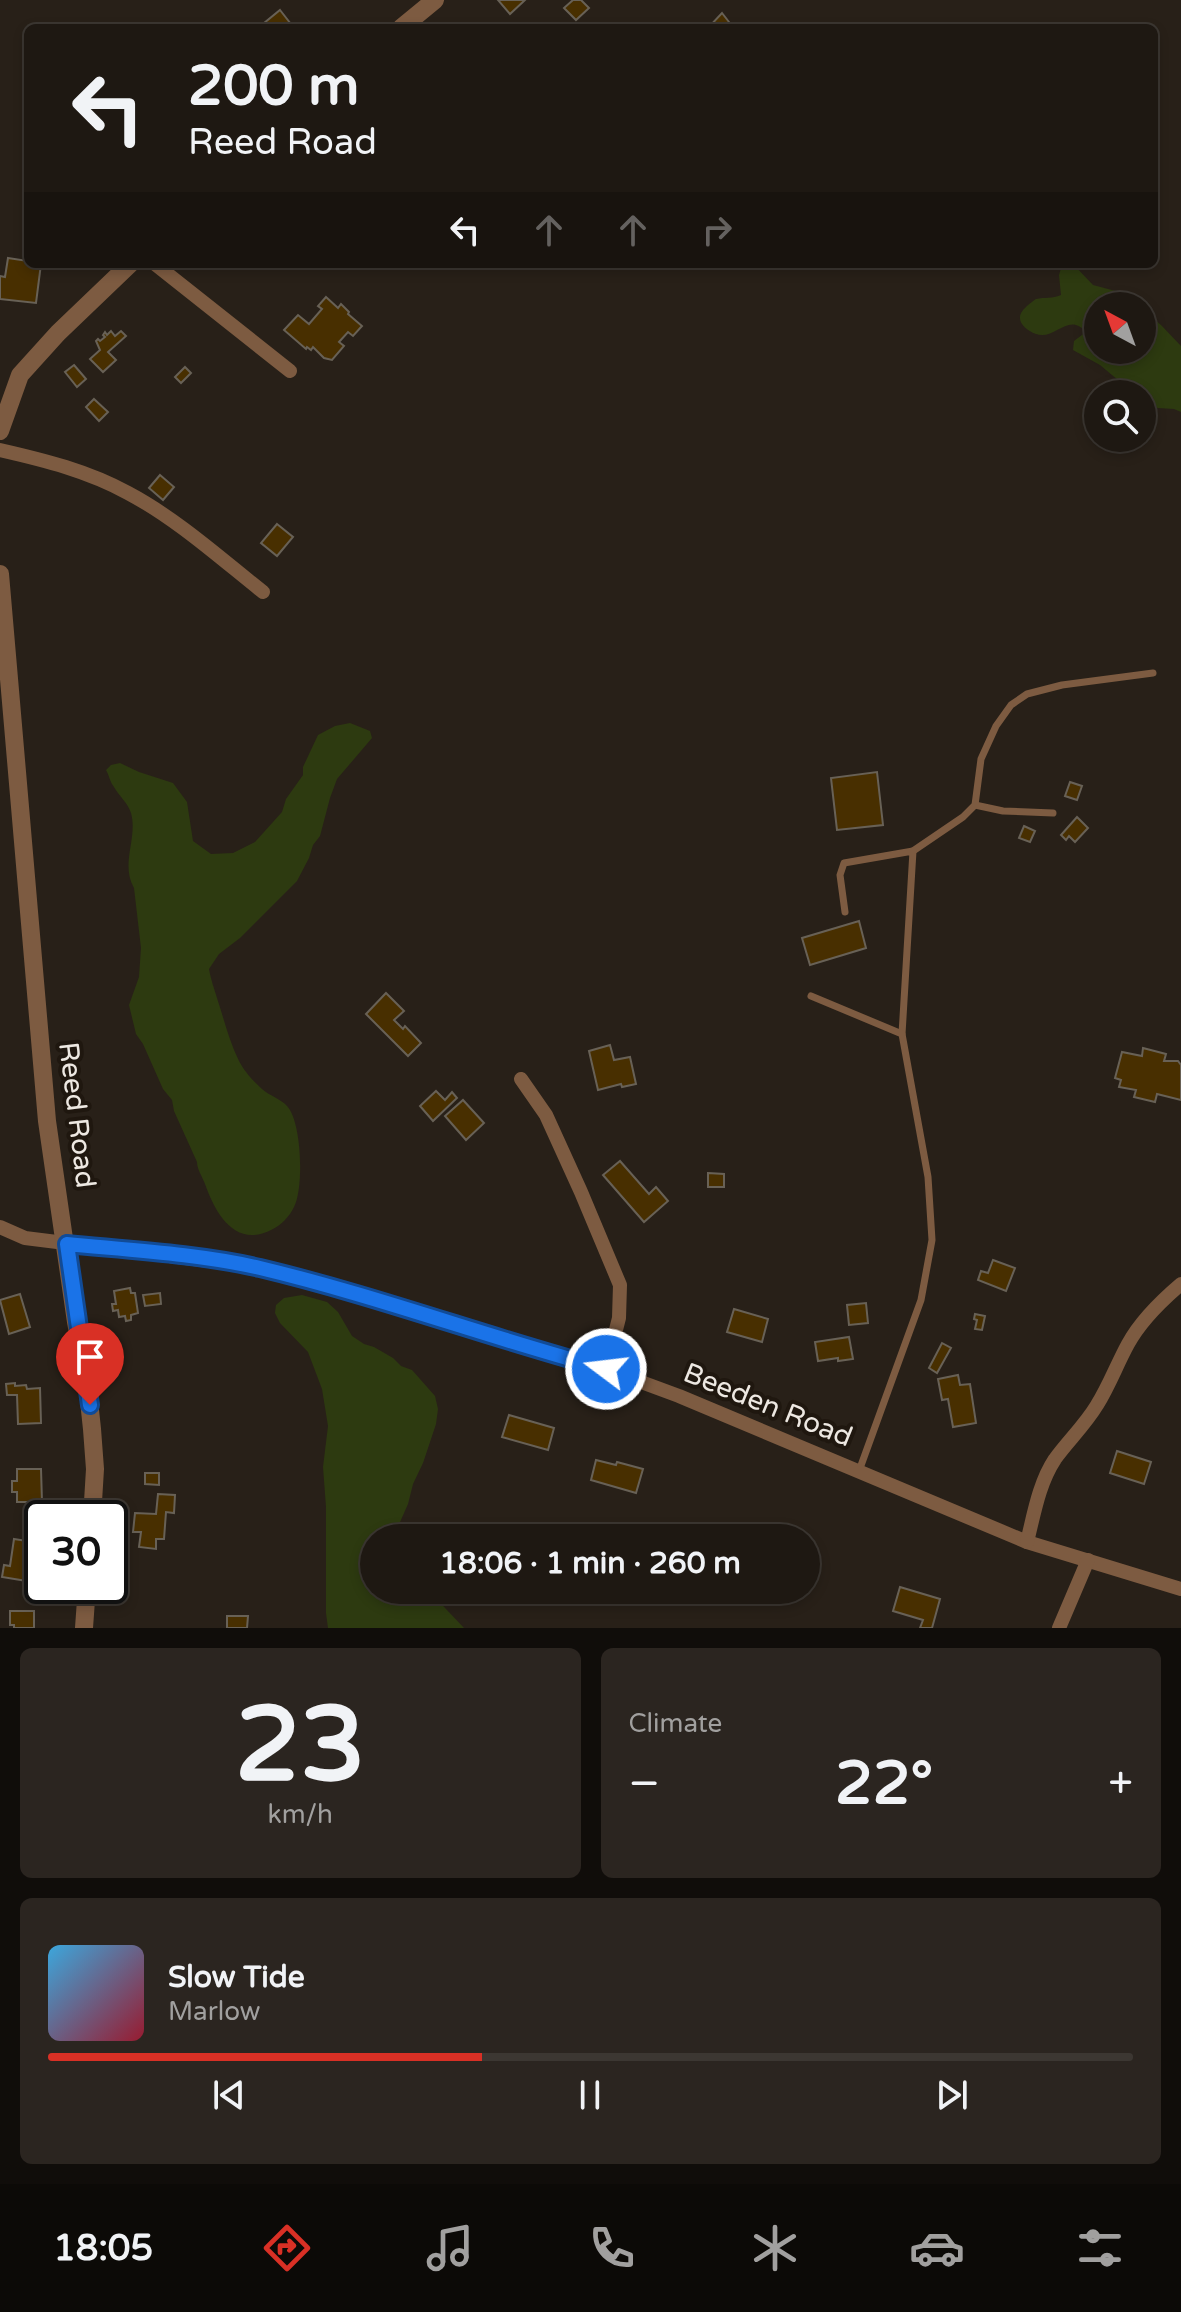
<!DOCTYPE html>
<html lang="en">
<head>
<meta charset="utf-8">
<style>
  body { margin:0; font-family:"Varela Round",sans-serif; background:#2b2520; color:#f1f3f6; height:100vh; display:flex; flex-direction:column; font-size:30px; white-space:nowrap }
  * { box-sizing:border-box; margin:0 }
  p { font-size:26px; color:#a1a09f }
  .icon { flex:none; width:44px; height:44px; fill:none; stroke:currentColor; stroke-width:2; stroke-linecap:round; stroke-linejoin:round }
  .map { position:relative; height:1628px; overflow:hidden }
  .sheet { display:flex; flex-direction:column; gap:20px; padding:20px; background:#100d0a; flex:1 }
  .sheet>* { flex:none }
  .banner { position:absolute; left:24px; top:24px; width:1134px; height:244px; border-radius:12px; box-shadow:0 4px 12px #0003,0 0 0 2px #3c3732; background:#1e1812; color:#f1f3f6; overflow:hidden }
  .needle { width:52px; rotate:319deg }
  .controls { position:absolute; left:1084px; top:292px; display:grid; gap:16px }
  .controls a { display:grid; place-items:center; width:72px; height:72px; border-radius:50%; background:#1e1812; box-shadow:0 4px 12px #0003,0 0 0 2px #3c3732; font-size:40px }
  .speed { position:absolute; left:24px; top:1500px; display:flex; gap:16px; font-size:40px; font-weight:700; text-align:center }
  .speed>* { display:grid; place-content:center; width:104px; height:104px; border-radius:50%; background:#1e1812; box-shadow:0 4px 12px #0003,0 0 0 2px #3c3732; line-height:1 }
  .speed .limit { border:4px solid #111; border-radius:12px; background:#fff; color:#111 }
  .pin { position:absolute; display:grid; place-items:center; width:68px; height:68px; color:#fff; margin:-82px -34px; border-radius:50% 50% 50% 0; rotate:-45deg; box-shadow:0 0 8px #0007 }
  .pin .icon { rotate:45deg }
  .me { position:absolute; width:88px; margin:-44px; rotate:285deg; stroke-linejoin:round; filter:drop-shadow(0 0 6px #0008) }
  .turn { display:flex; align-items:center; gap:28px; height:168px; padding:0 32px; font-size:36px }
  .turn .icon { width:104px; height:104px; stroke-width:2.5 }
  .turn b { display:block; font-size:56px; line-height:68px }
  .lanes { display:flex; align-items:center; height:76px; padding:0 32px; background:#0003; justify-content:center; gap:40px; direction:ltr }
  .lanes .off { opacity:.35 }
  .big { font-size:60px; font-weight:800; line-height:1.1 }
  .sheet .widget { flex:1; display:flex; flex-direction:column; justify-content:center; gap:12px; min-width:0; padding:0 28px; border-radius:12px; background:#2b2520 }
  .sheet .dial { align-items:center; gap:0 }
  .dial b { font-size:104px; line-height:1 }
  .song { display:flex; align-items:center; gap:24px }
  .cover { width:96px; height:96px; border-radius:12px; background:linear-gradient(135deg,hsl(200 70% 55%),hsl(350 70% 35%)) }
  .played { height:8px; border-radius:4px; background:linear-gradient(90deg,#d93025 40%,#3c3732 40%) }
  .keys { display:flex; justify-content:space-around; direction:ltr }
  .heat { display:flex; justify-content:space-between; align-items:center; font-size:44px; direction:ltr }
  .sheet .tiles { flex:1; display:grid; gap:20px; grid-template-columns:1fr 1fr }
  .widget:last-child { grid-column:span 2 }
  .trip { position:absolute; left:360px; top:1524px; width:460px; height:80px; border-radius:40px; background:#1e1812; box-shadow:0 4px 12px #0003,0 0 0 2px #3c3732; font-weight:800; line-height:80px; text-align:center }
  .dock { display:flex; height:128px; justify-content:space-around; align-items:center; background:#0c0a07; color:#a1a09f }
  .dock .icon { width:56px; height:56px }
  .dock .on { color:#d93025 }
  .dock b { font-size:36px; color:#f1f3f6 }
  .map>svg:first-child { display:block }
</style>
</head>
<body>
<div class="map">
<svg width="1181" height="1628" viewBox="0 0 1181 1628">
  <rect width="100%" height="100%" fill="#282018"/>
  <g fill="#2d3a10">
    <path d="M1073,264L1093,285L1123,293L1138,306H1098V350H1142V309L1161,325L1181,346V412L1174,409L1142,407V394H1122L1118,380L1100,365L1073,350L1074,341L1086,332C1068,311 1055,341 1036,334C1023,329 1013,318 1026,307C1028,305 1034,300 1036,299C1045,297 1052,299 1061,295L1059,275L1062,265Z"/>
    <path d="M350,723L370,731L372,738L337,779L330,798L320,836L313,845L309,858L297,881L240,938L219,954L209,969C211,980 214,988 217,998C224,1019 229,1041 239,1061C244,1071 254,1082 262,1089C270,1096 281,1099 287,1106C302,1122 304,1188 294,1207C290,1216 281,1225 273,1229C236,1249 216,1215 205,1184C202,1176 197,1169 197,1162L174,1111L172,1100L163,1089L143,1044L136,1034L129,1005L139,977L141,948L134,888C120,864 138,838 131,813C128,803 119,796 114,787C110,782 109,775 106,770L111,765L120,763L139,772L173,783L187,802L193,841L211,854L233,853L255,842L282,812L286,799L303,775V767L318,735L335,726Z"/>
    <polygon points="302,1295 327,1302 338,1312 352,1336 364,1344 374,1347 393,1358 401,1366 412,1370 435,1396 438,1409 436,1424 423,1463 413,1484 408,1504 393,1538 374,1538 374,1590 428,1590 464,1628 328,1628 326,1613 326,1507 323,1467 328,1426 322,1389 308,1352 280,1323 275,1313 276,1305 284,1298"/>
  </g>
  <g fill="#482f00" stroke="#686156" stroke-width="2">
    <polygon points="498,0 525,0 510,14"/>
    <polygon points="573,0 581,0 589,8 576,20 564,8"/>
    <polygon points="280,10 294,28 258,28"/>
    <polygon points="722,13 729,22 722,28 708,28"/>
    <polygon points="8,258 28,261 28,264 41,264 36,303 0,299 0,276 5,277"/>
    <polygon points="326,297 338,308 341,304 349,312 348,314 362,326 353,336 348,332 339,342 344,346 332,360 324,358 313,347 311,350 307,347 306,349 284,330 298,315 309,324 322,309 318,306"/>
    <polygon points="111,331 115,336 121,331 126,336 108,352 116,360 103,372 90,359 100,350 96,341 98,339 100,341 105,337 103,335 105,332 107,335"/>
    <polygon points="74,365 86,379 77,387 65,372"/>
    <polygon points="185,367 191,373 181,383 175,377"/>
    <polygon points="94,399 108,412 99,421 86,407"/>
    <polygon points="160,475 174,487 163,500 149,488"/>
    <polygon points="277,524 293,537 277,556 261,543"/>
    <polygon points="877,772 883,825 837,830 831,778"/>
    <polygon points="1070,782 1082,786 1077,800 1065,796"/>
    <polygon points="1077,817 1088,828 1075,842 1069,836 1066,840 1061,835"/>
    <polygon points="1024,826 1035,831 1030,842 1019,838"/>
    <polygon points="859,921 866,948 810,965 802,938"/>
    <polygon points="386,993 404,1011 394,1020 403,1029 405,1026 421,1043 408,1056 366,1014"/>
    <polygon points="610,1045 614,1060 630,1057 636,1084 622,1087 621,1084 598,1090 589,1051"/>
    <polygon points="1143,1048 1166,1054 1164,1061 1178,1061 1181,1065 1181,1100 1157,1094 1155,1102 1134,1097 1136,1090 1119,1087 1121,1080 1115,1078 1122,1052 1142,1056"/>
    <polygon points="436,1091 445,1100 452,1092 457,1098 433,1121 420,1106"/>
    <polygon points="463,1100 484,1123 466,1140 445,1116"/>
    <polygon points="620,1161 649,1194 656,1187 668,1201 644,1222 603,1175"/>
    <polygon points="708,1173 724,1174 724,1187 708,1187"/>
    <polygon points="993,1260 1015,1268 1006,1291 978,1280 981,1271 988,1273"/>
    <polygon points="130,1288 131,1293 135,1293 138,1313 131,1315 131,1320 126,1321 125,1316 119,1317 118,1310 113,1311 112,1304 116,1304 114,1291"/>
    <polygon points="160,1293 161,1304 145,1306 143,1295"/>
    <polygon points="20,1294 30,1327 9,1334 0,1300"/>
    <polygon points="866,1303 868,1323 849,1325 847,1305"/>
    <polygon points="734,1309 768,1319 762,1342 727,1332"/>
    <polygon points="975,1314 985,1316 982,1330 975,1329 977,1320 974,1319"/>
    <polygon points="849,1337 853,1359 838,1361 838,1358 818,1361 815,1342"/>
    <polygon points="942,1343 951,1348 937,1373 929,1368"/>
    <polygon points="958,1375 960,1385 970,1384 976,1423 953,1427 948,1399 942,1400 938,1379"/>
    <polygon points="15,1383 15,1386 26,1385 27,1389 40,1388 41,1423 18,1424 17,1395 7,1395 6,1384"/>
    <polygon points="509,1415 554,1428 548,1450 502,1437"/>
    <polygon points="1117,1451 1151,1462 1144,1484 1110,1473"/>
    <polygon points="596,1460 616,1465 617,1462 643,1469 636,1493 591,1480"/>
    <polygon points="17,1469 41,1469 42,1502 17,1502 17,1492 12,1492 12,1481 17,1481"/>
    <polygon points="145,1473 159,1473 159,1485 145,1484"/>
    <polygon points="158,1494 175,1495 174,1513 166,1512 164,1539 156,1539 156,1549 139,1547 141,1532 133,1532 135,1513 156,1514"/>
    <polygon points="14,1539 40,1543 33,1582 2,1577 4,1565 10,1566"/>
    <polygon points="900,1587 940,1599 932,1628 920,1628 923,1620 893,1611"/>
    <polygon points="10,1611 34,1611 34,1628 14,1628 14,1625 10,1625"/>
    <polygon points="227,1616 248,1616 247,1628 227,1628"/>
  </g>
  <g fill="none" stroke-linecap="round" stroke-linejoin="round">
    <g stroke="#7d5b41" stroke-width="7">
      <polyline points="975,805 1003,811 1053,813"/>
      <polyline points="913,851 963,817 975,805 981,759 996,726 1011,705 1027,694 1062,685 1153,673"/>
      <polyline points="845,912 840,875 844,863 913,851 902,1034"/>
      <polyline points="811,996 902,1034 928,1177 932,1240 921,1300 859,1471"/>
    </g>
    <g stroke="#7d5b41" stroke-width="14">
      <polyline points="155,264 290,371"/>
      <path d="M0,450C44,460 88,471 128,493C177,519 220,558 263,592"/>
      <polyline points="521,1079 546,1115 581,1192 620,1285 619,1318 606,1369"/>
      <polyline points="0,1227 25,1238 257,1267 328,1286 511,1343 606,1369 679,1396 1027,1542 1181,1589"/>
      <path d="M1027,1542C1034,1514 1039,1483 1055,1459C1068,1441 1085,1425 1097,1405C1109,1386 1117,1364 1128,1344C1141,1320 1161,1301 1181,1284"/>
      <polyline points="1059,1628 1088,1560"/>
    </g>
    <g stroke="#7d5b41" stroke-width="18">
      <polyline points="401,28 435,0"/>
      <polyline points="0,431 20,375 58,333 130,264"/>
      <polyline points="0,574 47,1121 76,1322 87,1382 92,1429 95,1469 92,1518"/>
      <polyline points="84,1628 87,1586"/>
    </g>
  </g>
  <g fill="none" stroke-linecap="round" stroke-linejoin="round">
    <defs>
      <path id="route" d="M90,1405L67,1244C129,1250 200,1254 260,1268C377,1296 490,1338 606,1369"/>
    </defs>
    <use href="#route" stroke="#114b97" stroke-width="20"/>
    <use href="#route" stroke="#1a73e8" stroke-width="14"/>
  </g>
  <g text-anchor="middle" dominant-baseline="central" stroke-width="8" stroke-linejoin="round" paint-order="stroke">
    <g font-size="28" fill="#ede8e2" stroke="#1f170f">
      <text transform="translate(77 1115) rotate(83)">Reed Road</text>
      <text transform="translate(768 1405) rotate(22)">Beeden Road</text>
    </g>
  </g>
</svg>
<div class="controls">
<a><svg class="needle" viewBox="-14 -14 28 28"><path d="M0-13l5 13h-10z" fill="#e53935"/><path d="M0 13l5-13h-10z" fill="#a1a09f"/></svg></a>
<a><svg class="icon" aria-label="search" viewBox="0 0 24 24"><circle cx="10" cy="10" r="6"/><path d="M15 15l6 6"/></svg></a>
</div>
<div class="speed"><div class="limit">30</div></div>
<div class="pin" style="left:90px;top:1405px;background:#d93025"><svg class="icon" aria-label="arrive" viewBox="0 0 24 24"><path d="M6 21V4h12l-3 4 3 4H6"/></svg></div>
<svg class="me" style="left:606px;top:1369px" viewBox="-20 -20 40 40"><circle r="17" fill="#1a73e8" stroke="#fff" stroke-width="3"/><path d="M0-11L8 9 0 5-8 9z" fill="#fff"/></svg>
<div class="trip">18:06 · 1 min · 260 m</div>
<div class="banner">
<div class="turn"><svg class="icon" aria-label="left" viewBox="0 0 24 24"><path d="M17 20v-9H6M10 6l-5 5 5 5"/></svg><div><b>200 m</b>Reed Road</div></div>
<div class="lanes"><svg class="icon" aria-label="left" viewBox="0 0 24 24"><path d="M17 20v-9H6M10 6l-5 5 5 5"/></svg><svg class="icon off" aria-label="ahead" viewBox="0 0 24 24"><path d="M12 20V5M6 11l6-6 6 6"/></svg><svg class="icon off" aria-label="ahead" viewBox="0 0 24 24"><path d="M12 20V5M6 11l6-6 6 6"/></svg><svg class="icon off" aria-label="right" viewBox="0 0 24 24"><path d="M7 20v-9h11M14 6l5 5-5 5"/></svg></div>
</div>
</div>
<section class="sheet">
<div class="tiles">
<div class="widget dial"><b>23</b><p>km/h</p></div>
<div class="widget"><p>Climate</p>
<div class="heat"><a>−</a><b class="big">22°</b><a>+</a></div>
</div>
<div class="widget">
<div class="song"><i class="cover"></i><div><b>Slow Tide</b><p>Marlow</p></div></div>
<div class="played"></div>
<div class="keys"><svg class="icon" aria-label="previous" viewBox="0 0 24 24"><path d="M18 5L8 12l10 7zM5 5v14"/></svg><svg class="icon" aria-label="pause" viewBox="0 0 24 24"><path d="M8 5v14M16 5v14"/></svg><svg class="icon" aria-label="next" viewBox="0 0 24 24"><path d="M6 5l10 7-10 7zM19 5v14"/></svg></div>
</div>
</div>
</section>
<nav class="dock">
<b>18:05</b>
<svg class="icon on" aria-label="directions" viewBox="0 0 24 24"><path d="M12 3l9 9-9 9-9-9zM9 14v-3h6M13 9l2 2-2 2"/></svg>
<svg class="icon" aria-label="music" viewBox="0 0 24 24"><path d="M9 18V5l10-2v13"/><circle cx="6" cy="18" r="3"/><circle cx="16" cy="16" r="3"/></svg>
<svg class="icon" aria-label="phone" viewBox="0 0 24 24"><path d="M5 4h4l2 5-3 2q2 4 5 5l2-3 5 2v4C11 20 4 13 5 4z"/></svg>
<svg class="icon" aria-label="climate" viewBox="0 0 24 24"><path d="M12 3v18M4 7l16 10M4 17L20 7"/></svg>
<svg class="icon" aria-label="car" viewBox="0 0 24 24"><path d="M5 17H2v-5l4-1 3-4h7l3 4 3 1v5h-3M9 17h6M6 11h13"/><circle cx="7" cy="17" r="2"/><circle cx="17" cy="17" r="2"/></svg>
<svg class="icon" aria-label="filters" viewBox="0 0 24 24"><path d="M4 7h16M4 17h16"/><circle cx="9" cy="7" r="2"/><circle cx="15" cy="17" r="2"/></svg>
</nav>
</body>
</html>
